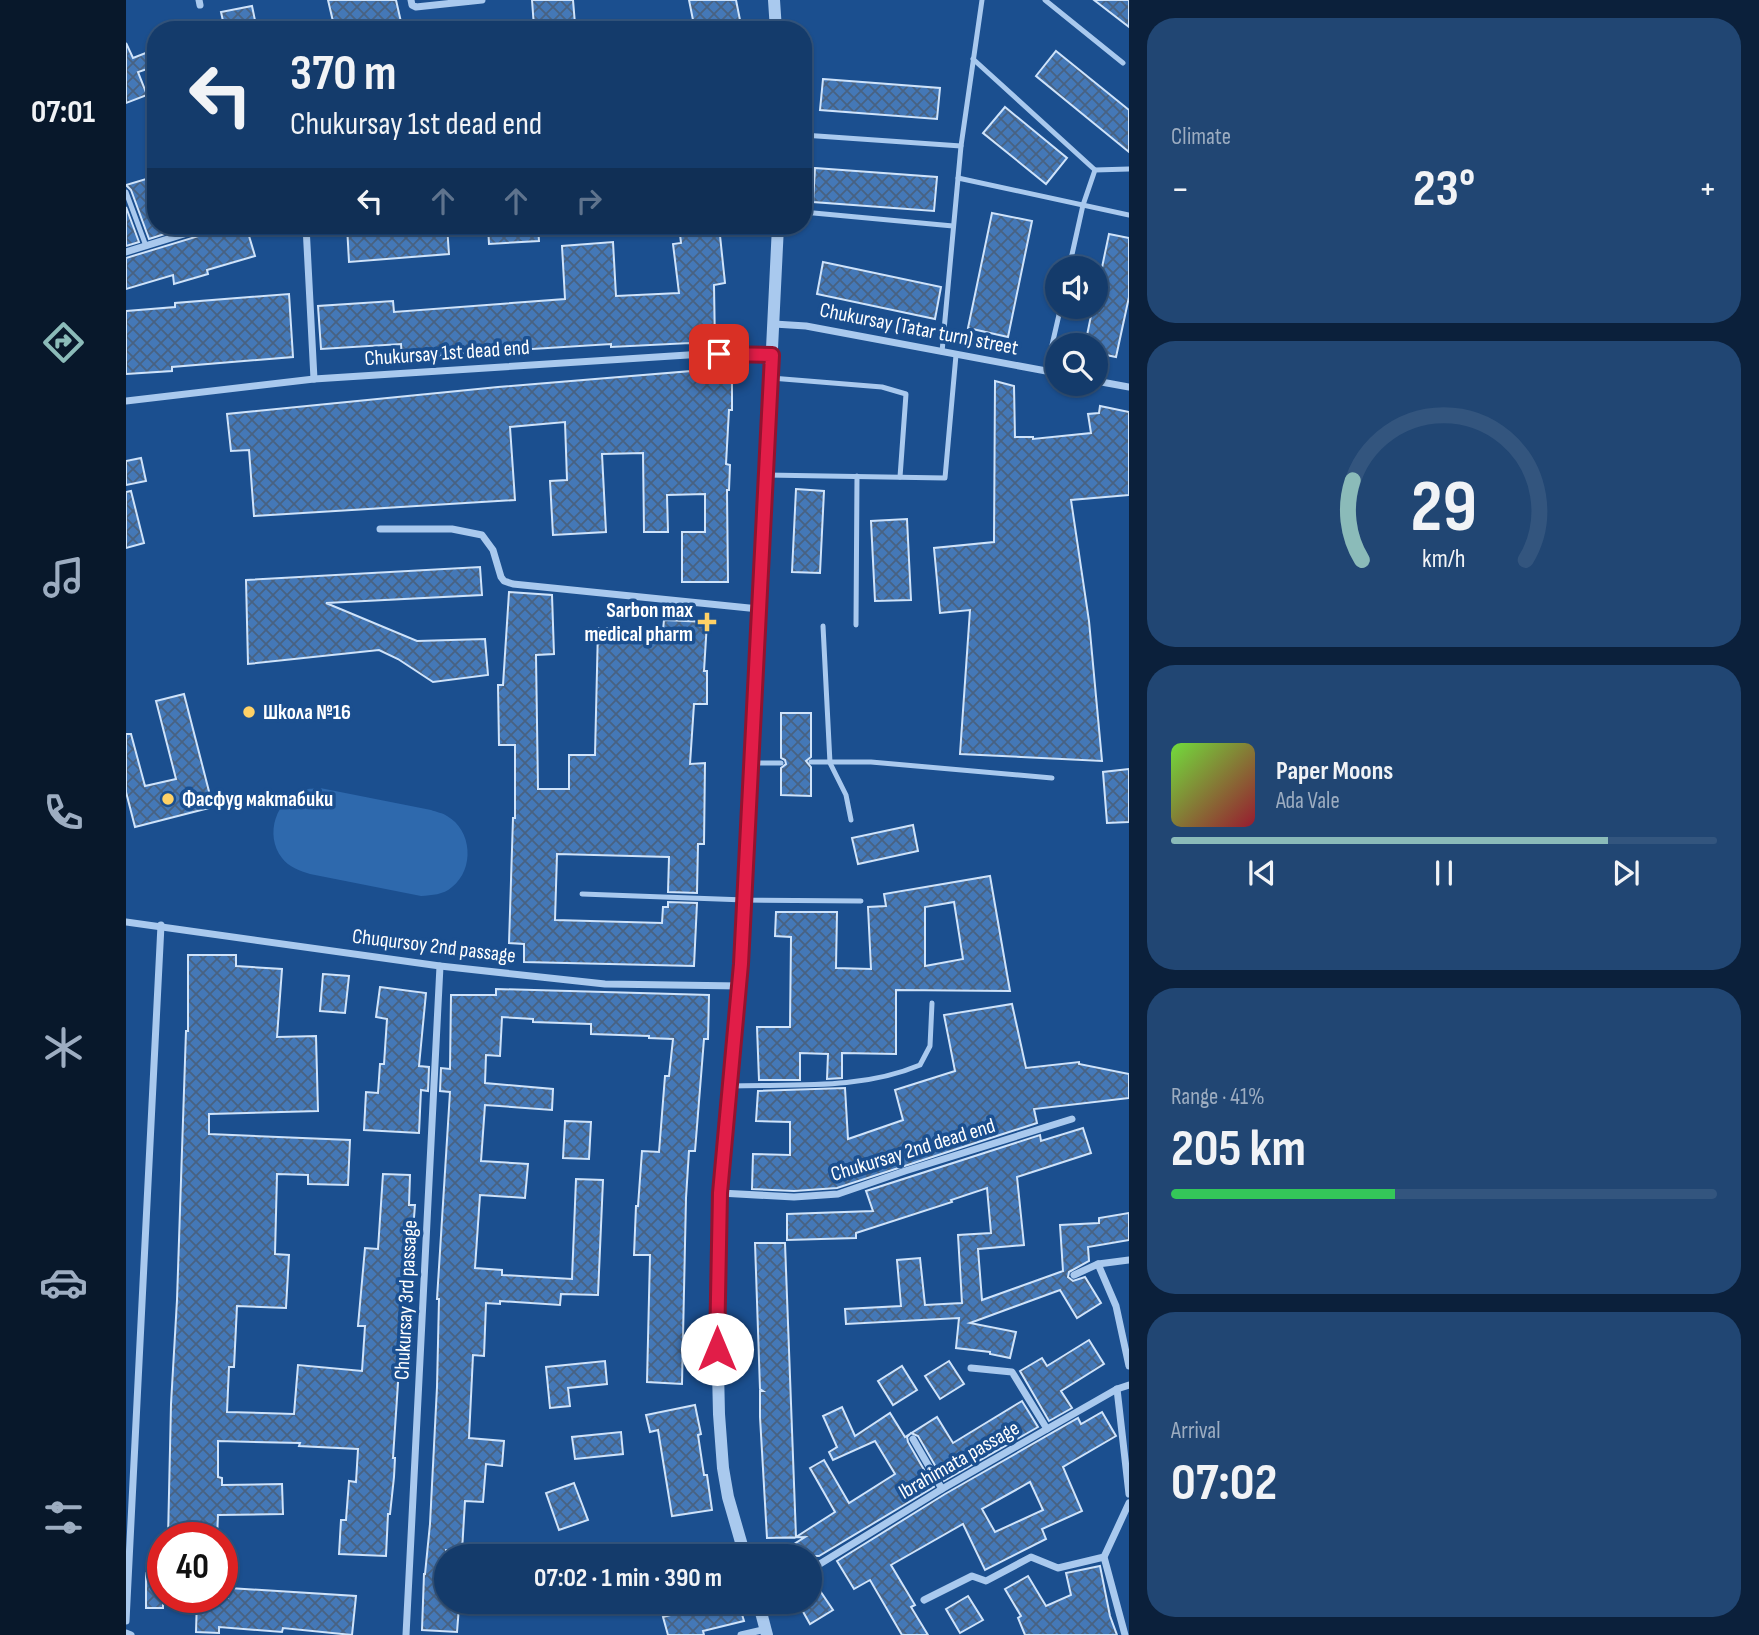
<!DOCTYPE html>
<html lang="en">
<head>
<meta charset="utf-8">
<style>
  body { margin:0; font-family:"Sofia Sans Condensed",sans-serif; background:#214673; color:#f1f3f6; height:100vh; display:flex; flex-direction:column; font-size:26px; white-space:nowrap }
  * { box-sizing:border-box; margin:0 }
  p { font-size:23px; color:#9dadc1 }
  .icon { flex:none; width:38px; height:38px; fill:none; stroke:currentColor; stroke-width:2; stroke-linecap:round; stroke-linejoin:round }
  .map { position:relative; flex:1; overflow:hidden }
  .sheet { display:flex; flex-direction:column; gap:18px; padding:18px; background:#0b203b; width:630px }
  .sheet>* { flex:none }
  .guide { position:absolute; left:21px; top:21px; width:665px; height:214px; border-radius:28px; box-shadow:0 2px 5px #0004,0 0 0 2px #33557e; background:#143b6b; color:#f1f3f6; overflow:hidden }
  .tools { position:absolute; left:919px; top:256px; display:grid; gap:14px }
  .tools a { display:grid; place-items:center; width:63px; height:63px; border-radius:50%; background:#143b6b; box-shadow:0 2px 5px #0004,0 0 0 2px #33557e; font-size:35px }
  .speed { position:absolute; left:21px; top:1522px; display:flex; gap:14px; font-size:35px; font-weight:700; text-align:center }
  .speed>* { display:grid; place-content:center; width:91px; height:91px; border-radius:50%; background:#143b6b; box-shadow:0 2px 5px #0004,0 0 0 2px #33557e; line-height:1 }
  .speed .limit { border:10px solid #d22; background:#fff; color:#111 }
  .pin { position:absolute; display:grid; place-items:center; width:60px; height:60px; color:#fff; margin:-30px; border-radius:14px; box-shadow:0 4px 10px #0006 }
  .me { position:absolute; width:77px; margin:-38px; rotate:0deg; stroke-linejoin:round; filter:drop-shadow(0 0 5px #0008) }
  .turn { display:flex; align-items:center; gap:24px; height:147px; padding:0 28px; font-size:32px }
  .turn .icon { width:91px; height:91px; stroke-width:2.5 }
  .turn b { display:block; font-size:49px; line-height:60px }
  .lanes { display:flex; align-items:center; height:66px; padding:0 28px; background:#0003; justify-content:center; gap:35px; direction:ltr }
  .lanes .off { opacity:.35 }
  .big { font-size:52px; font-weight:700; line-height:1.1 }
  .sheet .tile { flex:1; display:flex; flex-direction:column; justify-content:center; gap:10px; min-width:0; padding:0 24px; border-radius:28px; background:#214673 }
  .sheet .dial { align-items:center; gap:0 }
  .dial svg { height:182px; overflow:visible; fill:none; stroke:#33557e; stroke-width:7; stroke-linecap:round; text-anchor:middle }
  .dial text { fill:#f1f3f6; stroke:none }
  .song { display:flex; align-items:center; gap:21px }
  .cover { width:84px; height:84px; border-radius:10px; background:linear-gradient(135deg,hsl(100 70% 55%),hsl(350 70% 35%)) }
  .played { height:7px; border-radius:4px; background:linear-gradient(90deg,#8bbbb9 80%,#33557e 80%) }
  .keys { display:flex; justify-content:space-around; direction:ltr }
  .heat { display:flex; justify-content:space-between; align-items:center; font-size:38px; direction:ltr }
  .charge { height:10px; border-radius:5px; background:linear-gradient(90deg,#34c759 41%,#33557e 0) }
  .trip { position:absolute; left:308px; top:1544px; width:388px; height:70px; border-radius:35px; background:#143b6b; box-shadow:0 2px 5px #0004,0 0 0 2px #33557e; font-weight:700; line-height:70px; text-align:center }
  main { display:flex; flex:1; min-height:0 }
  .menu { display:flex; flex-direction:column; width:126px; justify-content:space-around; align-items:center; background:#08182b; color:#9dadc1 }
  .menu .icon { width:49px; height:49px }
  .menu .current { color:#8bbbb9 }
  .menu b { font-size:32px; color:#f1f3f6 }
  .map>svg:first-child { display:block }
</style>
</head>
<body>
<main>
<nav class="menu">
<b>07:01</b>
<svg class="icon current" aria-label="directions" viewBox="0 0 24 24"><path d="M12 3l9 9-9 9-9-9zM9 14v-3h6M13 9l2 2-2 2"/></svg>
<svg class="icon" aria-label="music" viewBox="0 0 24 24"><path d="M9 18V5l10-2v13"/><circle cx="6" cy="18" r="3"/><circle cx="16" cy="16" r="3"/></svg>
<svg class="icon" aria-label="phone" viewBox="0 0 24 24"><path d="M5 4h4l2 5-3 2q2 4 5 5l2-3 5 2v4C11 20 4 13 5 4z"/></svg>
<svg class="icon" aria-label="climate" viewBox="0 0 24 24"><path d="M12 3v18M4 7l16 10M4 17L20 7"/></svg>
<svg class="icon" aria-label="car" viewBox="0 0 24 24"><path d="M5 17H2v-5l4-1 3-4h7l3 4 3 1v5h-3M9 17h6M6 11h13"/><circle cx="7" cy="17" r="2"/><circle cx="17" cy="17" r="2"/></svg>
<svg class="icon" aria-label="filters" viewBox="0 0 24 24"><path d="M4 7h16M4 17h16"/><circle cx="9" cy="7" r="2"/><circle cx="15" cy="17" r="2"/></svg>
</nav>
<div class="map">
<svg width="1003" height="1635" viewBox="0 0 1003 1635">
  <defs>
    <pattern id="building-cross-hatch" width="8" height="8" patternUnits="userSpaceOnUse" patternTransform="scale(1.75)"><rect width="8" height="8" fill="#4478b7"/><path d="M0 0l8 8M0 8l8-8" fill="none" stroke="#486282"/></pattern>
  </defs>
  <rect width="100%" height="100%" fill="#1b4f8f"/>
  <path fill="#2e69ad" d="M194,788L305,810C310,812 317,813 321,816C346,830 349,869 326,887C317,895 306,895 295,896L184,874C174,871 163,867 156,858C138,835 150,798 178,790C183,788 189,789 194,788Z"/>
  <g fill="url(#building-cross-hatch)" stroke="#cfe3fa" stroke-width="2" fill-rule="evenodd">
    <polygon points="202,0 270,0 275,22 240,30 209,30"/>
    <polygon points="406,0 447,0 449,24 408,27"/>
    <polygon points="563,0 610,0 616,30 569,30"/>
    <polygon points="968,0 1003,0 1003,27"/>
    <polygon points="126,6 131,30 99,30 95,12"/>
    <polygon points="0,43 7,58 30,49 30,66 12,72 21,95 0,103"/>
    <polygon points="930,51 1003,110 1003,152 910,76"/>
    <polygon points="697,79 814,88 811,119 694,110"/>
    <polygon points="879,107 941,158 920,184 857,133"/>
    <polygon points="689,168 811,177 808,211 687,202"/>
    <polygon points="30,176 30,226 64,226 23,239 5,190 0,185"/>
    <polygon points="0,207 13,242 0,246"/>
    <polygon points="866,213 906,221 882,337 842,328"/>
    <polygon points="90,226 99,226 100,232 120,226 129,256 81,270 82,274 48,284 47,275 0,289 0,258 86,232"/>
    <polygon points="221,226 321,226 323,254 223,262"/>
    <polygon points="362,226 412,226 413,241 363,244"/>
    <polygon points="553,226 593,226 599,283 588,285 589,347 565,349 564,343 485,347 485,344 341,353 276,360 275,344 195,349 192,306 267,301 268,312 439,299 436,246 487,242 490,296 553,293 547,244 555,243"/>
    <polygon points="983,234 1003,238 1003,297 990,357 970,353 970,345 959,345 967,306 970,306 970,296"/>
    <polygon points="697,262 815,287 809,319 691,294"/>
    <polygon points="163,294 167,357 46,367 46,371 0,374 0,311 49,307 49,303"/>
    <polygon points="589,359 590,368 606,368 606,410 603,410 600,464 604,465 603,490 601,490 602,582 556,582 556,532 579,532 579,494 541,495 542,532 518,532 517,453 476,454 480,532 427,535 424,481 441,480 439,422 384,427 389,500 128,516 123,450 105,451 101,414 372,387 565,371 565,361"/>
    <polygon points="869,381 888,386 889,437 907,437 907,439 965,433 962,414 973,413 974,406 1003,412 1003,495 945,500 963,621 976,761 834,754 844,610 814,613 808,548 868,542"/>
    <polygon points="15,458 20,481 0,485 0,461"/>
    <polygon points="670,489 698,491 694,573 666,572"/>
    <polygon points="5,491 18,543 0,548 0,492"/>
    <polygon points="781,519 785,600 749,601 745,521"/>
    <polygon points="354,567 356,595 200,603 291,641 359,639 362,675 307,682 272,659 253,650 122,664 120,580"/>
    <polygon points="383,592 426,595 428,654 410,655 412,789 443,789 443,755 469,755 472,628 537,630 538,620 581,622 578,671 581,671 581,704 568,704 564,764 579,763 578,844 572,844 571,893 542,892 543,857 431,854 429,920 536,923 537,907 542,907 542,902 571,903 568,966 398,962 398,944 383,943 387,818 389,818 389,745 373,745 372,685 377,685"/>
    <polygon points="58,694 87,807 9,827 0,792 0,734 5,734 19,786 50,779 30,701"/>
    <polygon points="655,713 685,713 685,757 680,761 685,767 685,796 655,795 655,768 660,764 659,760 655,758"/>
    <polygon points="1003,769 1003,822 981,823 977,772"/>
    <polygon points="787,825 792,851 732,864 726,838"/>
    <path d="M864,876L884,991L770,990V1054L716,1053V1078L701,1079L702,1054L674,1053V1080H633L631,1027H664L665,937L649,936L650,912H711L710,968L745,969L742,907L760,906L758,894ZM828,902L837,959L799,966V907Z"/>
    <polygon points="62,955 110,955 110,966 156,969 151,1037 190,1036 192,1111 83,1114 83,1134 224,1140 222,1185 182,1184 182,1175 151,1174 149,1254 163,1255 160,1308 111,1306 108,1367 103,1367 101,1412 168,1414 172,1365 236,1371 239,1326 232,1326 239,1248 252,1249 257,1174 284,1175 283,1205 289,1205 276,1368 273,1368 267,1458 269,1458 268,1477 264,1514 262,1514 260,1556 213,1554 215,1520 220,1520 223,1481 230,1482 232,1449 173,1446 174,1443 92,1441 92,1477 96,1478 96,1485 156,1484 157,1514 92,1515 91,1538 42,1538 45,1404 51,1300 60,1031 62,1031"/>
    <polygon points="197,974 223,976 219,1013 194,1011"/>
    <polygon points="254,987 300,993 293,1066 303,1067 302,1091 295,1090 293,1133 238,1130 240,1092 252,1093 254,1064 258,1064 261,1019 250,1017"/>
    <polygon points="370,989 583,995 582,1039 578,1039 569,1151 563,1151 560,1198 556,1384 521,1382 524,1255 508,1255 510,1206 512,1206 516,1151 533,1152 539,1076 543,1076 547,1039 523,1038 523,1036 465,1034 465,1024 407,1022 407,1019 376,1017 374,1056 360,1055 359,1083 427,1089 426,1110 359,1105 355,1161 402,1164 399,1198 354,1195 349,1268 376,1270 376,1275 446,1279 450,1179 477,1180 472,1295 435,1294 434,1305 374,1301 374,1304 360,1303 358,1356 347,1355 343,1438 378,1441 376,1466 360,1464 357,1502 339,1501 336,1551 320,1550 320,1606 333,1607 331,1632 296,1630 298,1574 299,1574 304,1524 311,1387 313,1299 311,1299 324,1092 314,1091 315,1068 324,1069 325,995 370,995"/>
    <polygon points="886,1004 900,1068 953,1062 953,1064 1003,1074 1003,1098 908,1109 911,1123 711,1188 668,1191 626,1189 627,1154 664,1155 664,1122 630,1121 632,1091 719,1088 722,1139 777,1120 769,1090 829,1071 818,1015"/>
    <polygon points="439,1121 465,1122 463,1159 437,1158"/>
    <polygon points="957,1128 965,1153 891,1177 898,1245 852,1249 856,1300 937,1271 934,1225 973,1223 973,1218 1003,1213 1003,1240 962,1247 963,1261 943,1272 942,1277 947,1281 959,1277 975,1303 951,1318 934,1290 844,1323 890,1332 884,1358 864,1354 864,1352 830,1348 833,1318 720,1324 719,1309 775,1306 771,1260 794,1258 799,1305 836,1303 832,1235 865,1233 861,1188 825,1200 826,1202 730,1233 730,1238 661,1240 661,1214 747,1211 740,1191 914,1135 915,1141"/>
    <polygon points="629,1243 659,1243 670,1537 709,1512 684,1468 698,1460 723,1503 769,1474 749,1441 707,1460 703,1452 711,1447 697,1416 716,1407 729,1436 764,1413 779,1437 811,1417 827,1443 896,1401 912,1427 818,1481 792,1436 785,1433 781,1437 782,1442 808,1487 693,1556 649,1556 679,1537 641,1538 634,1417 634,1391 637,1391 634,1389"/>
    <polygon points="963,1340 978,1364 935,1391 946,1408 923,1421 894,1371 916,1358 921,1366"/>
    <polygon points="479,1361 481,1384 442,1388 444,1406 424,1408 420,1367"/>
    <polygon points="823,1361 838,1384 814,1399 799,1376"/>
    <polygon points="776,1366 791,1390 767,1405 752,1381"/>
    <polygon points="569,1405 575,1434 572,1435 578,1475 581,1475 586,1510 546,1516 532,1430 524,1432 520,1415"/>
    <path d="M976,1412L990,1436L937,1467L956,1511L916,1529L920,1539L859,1570L837,1524L765,1565L789,1605L785,1607L802,1635H776L744,1580L728,1589L711,1561L819,1494L952,1418L955,1424ZM904,1482L917,1510L869,1532L856,1509Z"/>
    <polygon points="495,1432 497,1454 449,1459 446,1437"/>
    <polygon points="448,1483 462,1520 433,1530 420,1493"/>
    <polygon points="974,1566 984,1616 991,1635 899,1635 892,1618 895,1616 879,1589 902,1576 920,1606 945,1595 940,1573"/>
    <rect x="20" y="1573" width="17" height="35"/>
    <polygon points="684,1576 707,1610 684,1624 671,1601 684,1601"/>
    <polygon points="103,1588 230,1596 226,1635 157,1628 156,1632 93,1627 93,1633 70,1632 71,1598 102,1598"/>
    <polygon points="842,1596 857,1620 834,1633 820,1609"/>
    <polygon points="578,1601 612,1601 618,1621 577,1631 578,1635 542,1635 537,1617 579,1606"/>
  </g>
  <g fill="none" stroke-linecap="round" stroke-linejoin="round">
    <g stroke="#a9c9ee" stroke-width="5">
      <polyline points="919,0 997,63"/>
      <polyline points="847,59 969,170"/>
      <polyline points="677,135 835,146"/>
      <polyline points="832,178 1003,215"/>
      <polyline points="0,192 20,246"/>
      <polyline points="677,212 827,226"/>
      <polyline points="943,268 957,205 969,170 1003,169"/>
      <polyline points="816,352 835,146 856,0"/>
      <polyline points="920,371 935,306"/>
      <polyline points="645,378 756,387 780,394 774,477"/>
      <polyline points="640,475 819,478 830,355"/>
      <polyline points="730,625 731,476"/>
      <polyline points="697,626 704,763 720,795 725,820"/>
      <polyline points="685,762 745,762 926,778"/>
      <polyline points="625,763 655,763"/>
      <polyline points="456,894 619,900 735,901"/>
      <path d="M604,1086C668,1084 735,1090 794,1065L804,1046L806,1003"/>
    </g>
    <g stroke="#a9c9ee" stroke-width="7">
      <polyline points="73,0 74,5"/>
      <polyline points="285,0 286,5 290,7 356,0"/>
      <polyline points="180,226 188,379"/>
      <polyline points="0,252 84,226"/>
      <polyline points="648,324 680,326 931,373"/>
      <polyline points="970,381 1003,387"/>
      <polyline points="0,401 188,379 593,353 646,355"/>
      <polyline points="254,529 326,529 356,535 367,550 375,577 378,581 387,584 633,609"/>
      <polyline points="0,922 314,966 479,984 614,986"/>
      <polyline points="594,1193 668,1197 712,1194 779,1171 946,1119"/>
      <polyline points="972,1264 990,1306 1003,1366"/>
      <polyline points="948,1275 972,1264 1003,1260"/>
      <polyline points="845,1368 886,1372 921,1429"/>
      <polyline points="991,1389 1003,1494"/>
      <polyline points="787,1439 816,1489"/>
      <polyline points="684,1570 816,1489 991,1389 1003,1385"/>
      <polyline points="798,1600 846,1576 860,1581 905,1557 932,1568 978,1557"/>
      <polyline points="0,1621 35,925"/>
      <polyline points="0,1633 5,1635"/>
      <polyline points="280,1635 314,966"/>
      <polyline points="615,1635 640,1629"/>
      <polyline points="999,1635 978,1557 1003,1503"/>
    </g>
    <g stroke="#a9c9ee" stroke-width="12">
      <polyline points="648,0 650,30"/>
      <polyline points="619,1556 602,1497 597,1468 593,1414 591,1327 594,1193 614,986 619,900 652,226"/>
      <polyline points="632,1601 641,1635"/>
    </g>
  </g>
  <g fill="none" stroke-linecap="round" stroke-linejoin="round">
    <defs>
      <polyline id="route" points="591,1349 594,1193 615,964 646,355 593,354"/>
    </defs>
    <use href="#route" stroke="#92132f" stroke-width="18"/>
    <use href="#route" stroke="#e11d48" stroke-width="12"/>
  </g>
  <g fill="#ffd166" stroke="#1b4f8f" stroke-width="2.5">
    <path d="M577.5 611.5h7v7h7v7h-7v7h-7v-7h-7v-7h7z"/>
    <circle cx="123" cy="712" r="7"/>
    <circle cx="42" cy="799" r="7"/>
  </g>
  <g text-anchor="middle" dominant-baseline="central" stroke-width="7" stroke-linejoin="round" paint-order="stroke">
    <g font-size="21" fill="#fff" stroke="#1b4f8f">
      <text transform="translate(793 329) rotate(11)">Chukursay (Tatar turn) street</text>
      <text transform="translate(321 353) rotate(-4)">Chukursay 1st dead end</text>
      <text transform="translate(308 946) rotate(7)">Chuqursoy 2nd passage</text>
      <text transform="translate(787 1150) rotate(-17)">Chukursay 2nd dead end</text>
      <text transform="translate(280 1300) rotate(-87)">Chukursay 3rd passage</text>
      <text transform="translate(833 1460) rotate(-30)">Ibrahimаta passage</text>
    </g>
    <g font-size="21" font-weight="bold" fill="#fff" stroke="#1b4f8f" text-anchor="start">
      <text x="567" y="610" text-anchor="end">Sarbon max<tspan x="567" dy="24">medical pharm</tspan></text>
      <text x="137" y="712">Школа №16</text>
      <text x="56" y="799">Фасфуд мактабики</text>
    </g>
  </g>
</svg>
<div class="tools">
<a><svg class="icon" aria-label="sound" viewBox="0 0 24 24"><path d="M4 9h4l5-4v14l-5-4H4zM17 9q2 3 0 6"/></svg></a>
<a><svg class="icon" aria-label="search" viewBox="0 0 24 24"><circle cx="10" cy="10" r="6"/><path d="M15 15l6 6"/></svg></a>
</div>
<div class="speed"><div class="limit">40</div></div>
<div class="pin" style="left:593px;top:354px;background:#d93025"><svg class="icon" aria-label="arrive" viewBox="0 0 24 24"><path d="M6 21V4h12l-3 4 3 4H6"/></svg></div>
<svg class="me" style="left:591px;top:1349px" viewBox="-20 -20 40 40"><circle r="19" fill="#fff"/><path d="M0-13L10 11 0 6-10 11z" fill="#e11d48"/></svg>
<div class="trip">07:02 · 1 min · 390 m</div>
<div class="guide">
<div class="turn"><svg class="icon" aria-label="left" viewBox="0 0 24 24"><path d="M17 20v-9H6M10 6l-5 5 5 5"/></svg><div><b>370 m</b>Chukursay 1st dead end</div></div>
<div class="lanes"><svg class="icon" aria-label="left" viewBox="0 0 24 24"><path d="M17 20v-9H6M10 6l-5 5 5 5"/></svg><svg class="icon off" aria-label="ahead" viewBox="0 0 24 24"><path d="M12 20V5M6 11l6-6 6 6"/></svg><svg class="icon off" aria-label="ahead" viewBox="0 0 24 24"><path d="M12 20V5M6 11l6-6 6 6"/></svg><svg class="icon off" aria-label="right" viewBox="0 0 24 24"><path d="M7 20v-9h11M14 6l5 5-5 5"/></svg></div>
</div>
</div>
<section class="sheet">
<div class="tile"><p>Climate</p>
<div class="heat"><a>−</a><b class="big">23°</b><a>+</a></div>
</div>
<div class="tile dial"><svg viewBox="0 0 100 80">
<path d="M14 69A42 42 0 1 1 86 69"/>
<path d="M14 69A42 42 0 0 1 10 34" stroke="#8bbbb9"/>
<text x="50" y="56" font-size="32" font-weight="700">29</text>
<text x="50" y="72" font-size="11">km/h</text>
</svg></div>
<div class="tile">
<div class="song"><i class="cover"></i><div><b>Paper Moons</b><p>Ada Vale</p></div></div>
<div class="played"></div>
<div class="keys"><svg class="icon" aria-label="previous" viewBox="0 0 24 24"><path d="M18 5L8 12l10 7zM5 5v14"/></svg><svg class="icon" aria-label="pause" viewBox="0 0 24 24"><path d="M8 5v14M16 5v14"/></svg><svg class="icon" aria-label="next" viewBox="0 0 24 24"><path d="M6 5l10 7-10 7zM19 5v14"/></svg></div>
</div>
<div class="tile"><p>Range · 41%</p><b class="big">205 km</b><div class="charge"></div></div>
<div class="tile"><p>Arrival</p><b class="big">07:02</b></div>
</section>
</main>
</body>
</html>
